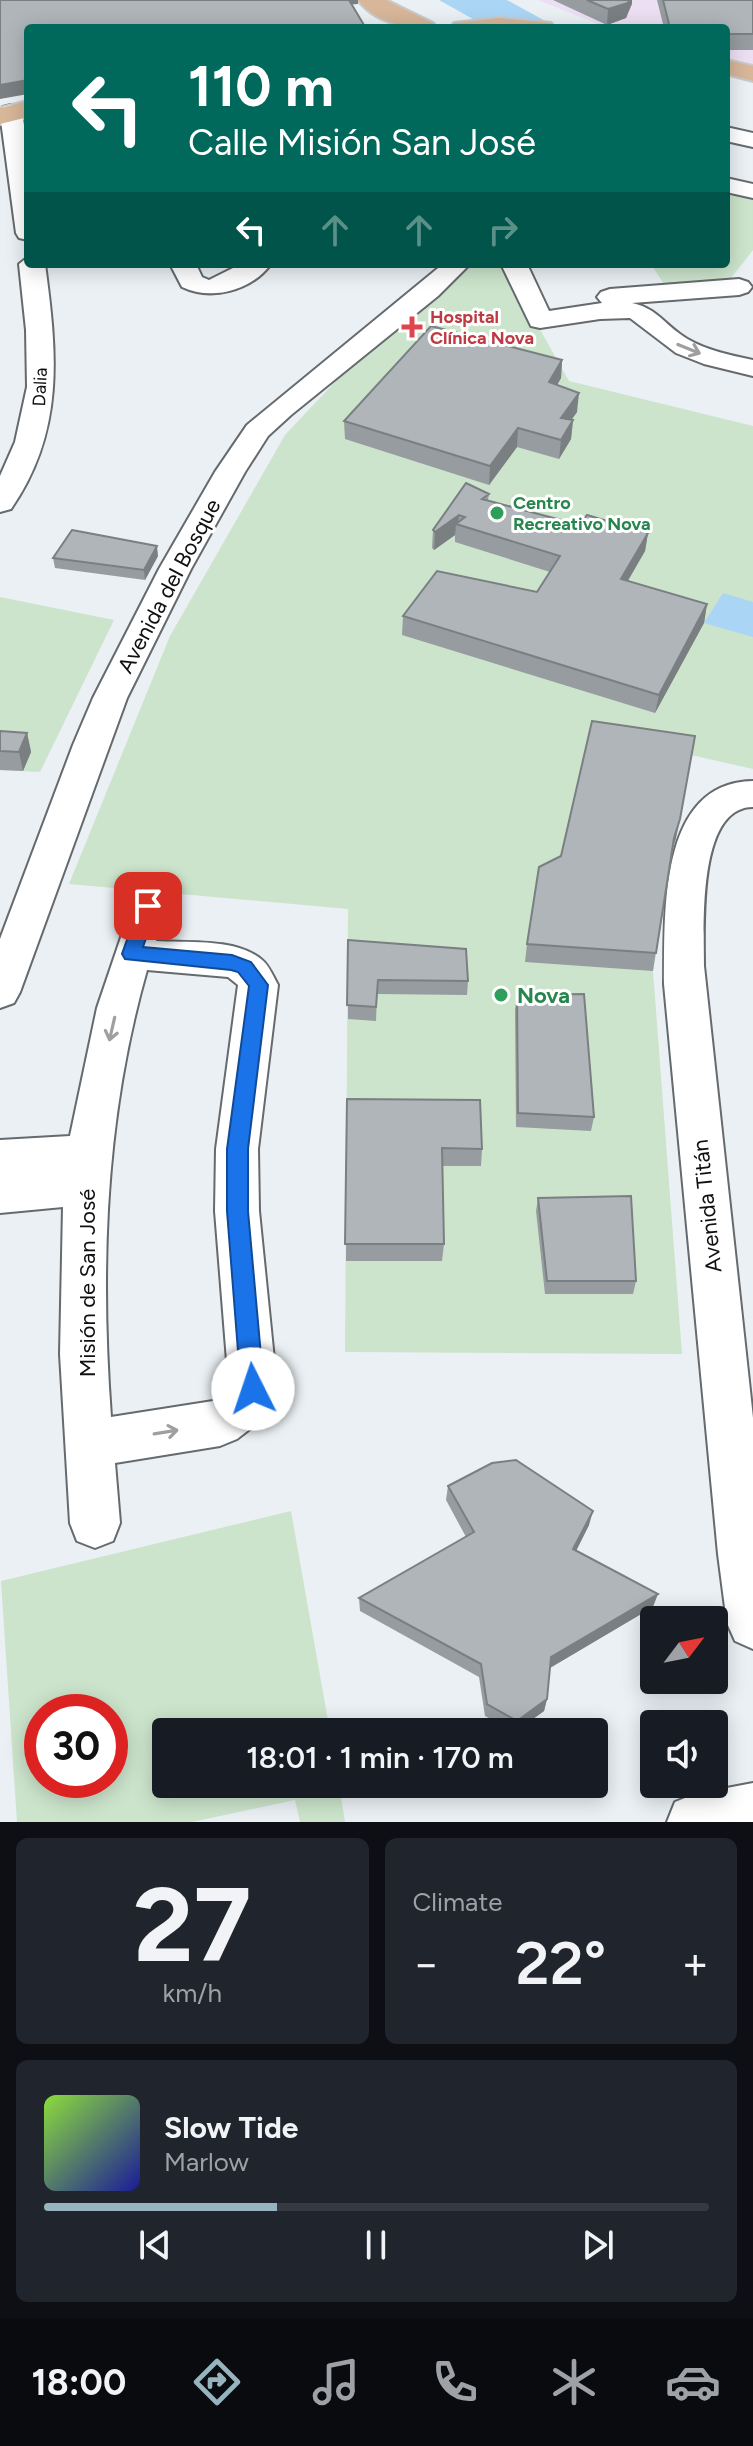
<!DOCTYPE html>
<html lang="en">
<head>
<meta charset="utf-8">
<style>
  body { margin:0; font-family:Figtree,sans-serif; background:#20242c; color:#f1f3f6; height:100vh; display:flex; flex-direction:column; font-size:30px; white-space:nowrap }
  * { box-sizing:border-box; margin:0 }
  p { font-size:26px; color:#9ea1a6 }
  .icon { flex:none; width:44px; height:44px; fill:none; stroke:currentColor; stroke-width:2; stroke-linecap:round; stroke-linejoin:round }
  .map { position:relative; height:1822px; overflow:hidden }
  .drawer { display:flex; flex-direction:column; gap:16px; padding:16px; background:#0d0f14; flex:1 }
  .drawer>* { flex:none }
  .guide { position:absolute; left:24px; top:24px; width:706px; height:244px; border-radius:8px; box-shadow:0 4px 20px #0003; background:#00695c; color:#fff; overflow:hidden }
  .needle { width:52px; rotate:58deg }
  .fabs { position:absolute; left:640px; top:1606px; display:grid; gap:16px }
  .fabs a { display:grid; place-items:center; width:88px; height:88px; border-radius:8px; background:#171b24; box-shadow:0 4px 20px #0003; font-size:40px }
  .speed { position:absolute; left:24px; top:1694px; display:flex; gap:16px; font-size:40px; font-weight:700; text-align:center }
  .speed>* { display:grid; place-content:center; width:104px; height:104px; border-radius:50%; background:#171b24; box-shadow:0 4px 20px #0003; line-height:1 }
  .speed .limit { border:12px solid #d22; background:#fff; color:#111 }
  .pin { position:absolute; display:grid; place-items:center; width:68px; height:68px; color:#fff; margin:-34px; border-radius:16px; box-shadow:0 4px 12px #0006 }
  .me { position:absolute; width:88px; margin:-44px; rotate:356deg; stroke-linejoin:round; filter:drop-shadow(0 0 6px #0008) }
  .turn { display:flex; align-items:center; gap:28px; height:168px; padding:0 32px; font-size:36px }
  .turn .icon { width:104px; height:104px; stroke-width:2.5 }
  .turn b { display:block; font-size:56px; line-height:68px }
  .lanes { display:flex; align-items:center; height:76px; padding:0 32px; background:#0003; justify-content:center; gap:40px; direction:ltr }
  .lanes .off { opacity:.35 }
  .big { font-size:60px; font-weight:600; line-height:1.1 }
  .drawer .tile { flex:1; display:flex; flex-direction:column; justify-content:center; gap:12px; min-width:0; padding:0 28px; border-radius:12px; background:#20242c }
  .drawer .dial { align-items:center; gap:0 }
  .dial b { font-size:104px; line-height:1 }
  .song { display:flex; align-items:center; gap:24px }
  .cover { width:96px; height:96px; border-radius:12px; background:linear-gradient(135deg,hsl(90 70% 55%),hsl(240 70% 35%)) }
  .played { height:8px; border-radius:4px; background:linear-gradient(90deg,#95b4be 35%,#363941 35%) }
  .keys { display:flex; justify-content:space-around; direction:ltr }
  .heat { display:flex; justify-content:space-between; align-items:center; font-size:44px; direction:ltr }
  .drawer .tiles { flex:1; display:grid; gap:16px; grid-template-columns:1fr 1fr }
  .tile:last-child { grid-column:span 2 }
  .trip { position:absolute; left:152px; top:1718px; width:456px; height:80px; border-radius:8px; background:#171b24; box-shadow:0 4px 20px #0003; font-weight:600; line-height:80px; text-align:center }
  .dock { display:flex; height:128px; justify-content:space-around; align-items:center; background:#090b0e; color:#9ea1a6 }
  .dock .icon { width:56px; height:56px }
  .dock .current { color:#95b4be }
  .dock b { font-size:36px; color:#f1f3f6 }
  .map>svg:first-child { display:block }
</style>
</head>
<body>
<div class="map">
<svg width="753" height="1822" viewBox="0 0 753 1822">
  <rect width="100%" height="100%" fill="#eaf0f4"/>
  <polygon fill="#ecdff3" points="538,0 753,0 753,66 726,59 726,28 608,28"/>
  <g fill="#cce4cc" fill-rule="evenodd">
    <polygon points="726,189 753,194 753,250 731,278 664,284 651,264 726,264"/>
    <polygon points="470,264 503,264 569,381 753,426 753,769 691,755 653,971 682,1354 345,1352 348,909 69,884 170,636 285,435 351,365"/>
    <polygon points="0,597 114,620 40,772 0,770"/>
    <path d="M291,1511L330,1732H166V1784H339L345,1822H300L295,1800L192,1822H17L1,1581ZM42,1712H110V1780H42Z"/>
  </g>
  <g fill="#aad5f4">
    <polygon points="439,0 507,0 558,28 489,28"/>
    <polygon points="723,593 753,602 753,637 704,623"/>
  </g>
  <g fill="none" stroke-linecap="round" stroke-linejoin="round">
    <defs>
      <g id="minor">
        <polygon points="11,105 22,112 28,151 28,240 19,238 16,233 0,113 3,107"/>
        <polygon points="726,127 753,133 753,147 726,141"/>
        <polygon points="726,178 753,184 753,198 726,192"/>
        <path d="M28,257V264H45C57,353 65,431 11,509L0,512V476L15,442L27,387L26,330L19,264Z"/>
        <path d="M170,264H196L202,277L209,280L241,264H271C251,291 211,301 182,287Z"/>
        <polygon points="443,264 470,264 438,296 291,415 268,436 245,472 191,569 127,698 20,992 14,1003 0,1008 0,939 73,745 93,698 159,569 215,472 247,425"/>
        <path d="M501,264H527L549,311L602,303L597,297L601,292L610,289L739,279L748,282L752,287L748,292L739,295L632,303C655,308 662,321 680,334C700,349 729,355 753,360V376L704,364L676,353L630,318L600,319L540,328L531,326Z"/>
        <path d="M753,781V807C697,807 704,927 704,966L753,1418V1649L735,1641L727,1623L718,1554L664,984C665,917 657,782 753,781Z"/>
        <path d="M148,892L161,896L167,906L156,941C187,943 235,938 261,959C269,965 273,976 278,985L258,1149L259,1211L277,1389L260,1421L237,1439L220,1446L115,1463L120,1523L113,1541L95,1548L77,1541L70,1523L60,1354L63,1207L0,1213V1140L70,1136L97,1008L135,896ZM147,970L228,977L238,985L216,1149L215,1211L229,1386L213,1401L111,1417C100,1265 105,1117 147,970Z"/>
        <polygon points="753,1783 753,1822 667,1822 675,1802 695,1794"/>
      </g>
      <g id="major">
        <path d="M358,0H386L433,23L437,28C409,28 377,25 358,0Z"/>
        <polygon points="499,18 551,23 555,28 450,28 454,23"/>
        <polygon points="726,60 753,66 753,81 726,74"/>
        <polygon points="28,101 28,117 0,124 0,108"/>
      </g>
    </defs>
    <use href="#minor" stroke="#656a6e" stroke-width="4"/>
    <use href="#major" stroke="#cacacb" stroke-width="4"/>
    <use href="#minor" fill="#fff" fill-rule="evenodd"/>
    <use href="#major" fill="#d7b69a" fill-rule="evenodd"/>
  </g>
  <g fill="#969c9f">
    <polygon points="553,0 632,0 626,18 607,25"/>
    <polygon points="657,0 753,0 753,50 726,50 726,28 664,28"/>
    <polygon points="562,360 561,378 557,385 577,412 571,420 573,420 571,439 559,459 517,447 489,485 345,439 344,421"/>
    <polygon points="489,494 488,500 580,525 648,533 645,551 628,581 707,604 704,623 655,713 402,635 403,616 537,592 550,572 455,542 455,535 434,550 432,548 433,530"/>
    <polygon points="158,556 145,580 55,568 53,558"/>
    <polygon points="0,731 27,733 31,752 23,771 0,770"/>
    <polygon points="676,838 671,853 653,971 525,962 527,944 561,856"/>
    <polygon points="348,940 468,981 467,995 377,994 376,1021 348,1019"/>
    <polygon points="517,995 594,1117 591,1131 516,1127 515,1010"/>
    <polygon points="347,1099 482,1149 481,1166 442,1166 444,1244 442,1261 346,1261"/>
    <polygon points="538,1198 636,1281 633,1294 545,1294 536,1211"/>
    <polygon points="448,1486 589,1525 576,1551 653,1607 550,1668 547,1699 544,1711 515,1732 485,1716 479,1677 360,1611 359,1598 466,1537 446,1500"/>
  </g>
  <g fill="#7a7f82">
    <polygon points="345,0 358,0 358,4 345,5"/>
    <polygon points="629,0 632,0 632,4 626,18 607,25 608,9"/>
    <polygon points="28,80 28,94 0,99 0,85"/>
    <polygon points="562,360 561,378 548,401 549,382"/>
    <polygon points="579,393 577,412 560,436 561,418"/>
    <polygon points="573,420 571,439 559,459 561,440"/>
    <polygon points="518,428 517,447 489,485 490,466"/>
    <polygon points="459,515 458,524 456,524 455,535 434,550 435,532"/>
    <polygon points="648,533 645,551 618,597 621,579"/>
    <polygon points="157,546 158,556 145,580 144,570"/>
    <polygon points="707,604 704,623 655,713 659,695"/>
    <polygon points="27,733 31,752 23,771 19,752"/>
    <polygon points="680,819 676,838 670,857 674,838"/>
    <polygon points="593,1511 589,1525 570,1563 573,1549"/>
    <polygon points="658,1594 653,1607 548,1669 551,1657"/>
    <polygon points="547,1699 544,1711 515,1732 517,1721"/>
  </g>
  <g fill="#afb5b9" stroke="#7a7f82" stroke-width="2">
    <polygon points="0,0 349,0 364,25 346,28 282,28 281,27 270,28 28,28 28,80 0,85"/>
    <polygon points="587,0 629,0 628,3 608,9"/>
    <polygon points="663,0 753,0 753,34 726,34 726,28 670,28"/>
    <polygon points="431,326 562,360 549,382 579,393 561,418 573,420 561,440 518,428 490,466 344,421"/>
    <polygon points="466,483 489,494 482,499 580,525 587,515 648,533 621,579 707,604 659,695 403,616 437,571 537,592 560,556 456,524 465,517 459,515 435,532 433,530"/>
    <polygon points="72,530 157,546 144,570 53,558"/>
    <polygon points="592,721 695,736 680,819 674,838 656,953 527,944 539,867 561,856"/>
    <polygon points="0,731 27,733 19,752 0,751"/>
    <polygon points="348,940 466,949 468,981 378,980 376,1007 347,1005"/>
    <polygon points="584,994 594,1117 518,1113 517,995"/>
    <polygon points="347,1099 480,1100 482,1149 442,1148 444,1244 345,1244"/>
    <polygon points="631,1196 636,1281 547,1281 538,1198"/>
    <polygon points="516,1460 593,1511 573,1549 658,1594 551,1657 547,1699 517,1721 487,1704 481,1664 359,1598 474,1532 448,1486 492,1463"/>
  </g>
  <defs><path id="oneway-shaft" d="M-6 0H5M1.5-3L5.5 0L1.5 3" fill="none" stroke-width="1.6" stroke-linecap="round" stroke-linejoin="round" transform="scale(2)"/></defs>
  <g stroke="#9f9fa0">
    <use href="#oneway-shaft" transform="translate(689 349) rotate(22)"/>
    <use href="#oneway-shaft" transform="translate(112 1029) rotate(103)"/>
    <use href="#oneway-shaft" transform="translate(166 1432) rotate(-9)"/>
  </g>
  <polygon fill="#1a73e8" stroke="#114b97" stroke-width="2" points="148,899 157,906 143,947 232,955 251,962 268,985 248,1149 248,1211 264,1389 261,1396 253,1400 245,1396 241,1389 227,1211 227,1149 249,986 238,972 231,970 125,959 122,954 139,906"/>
  <path fill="#e0444e" stroke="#fff" stroke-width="3" d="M408 315h8v8h8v8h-8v8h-8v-8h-8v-8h8z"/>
  <g fill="#2e9e5b" stroke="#fff" stroke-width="3">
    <circle cx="497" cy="513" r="8"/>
    <circle cx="501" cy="995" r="8"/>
  </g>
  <g text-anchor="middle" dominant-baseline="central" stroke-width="6" stroke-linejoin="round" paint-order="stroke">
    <g font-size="18" font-weight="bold" fill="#be3a42" stroke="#fff" text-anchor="start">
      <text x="430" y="317">Hospital<tspan x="430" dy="21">Clínica Nova</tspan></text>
    </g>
    <g font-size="18" fill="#0f1012" stroke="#fff">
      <text transform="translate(40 387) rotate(-87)">Dalia</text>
    </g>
    <g font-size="18" font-weight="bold" fill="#27864d" stroke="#fff" text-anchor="start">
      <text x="513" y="503">Centro<tspan x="513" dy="21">Recreativo Nova</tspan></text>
    </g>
    <g font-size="22" fill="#0f1012" stroke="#fff">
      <text transform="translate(169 586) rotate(-62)">Avenida del Bosque</text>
      <text transform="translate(707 1206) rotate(-96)">Avenida Titán</text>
      <text transform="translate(87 1283) rotate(-90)">Misión de San José</text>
    </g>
    <g font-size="22" font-weight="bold" fill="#27864d" stroke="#fff" text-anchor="start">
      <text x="517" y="995">Nova</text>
    </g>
  </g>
</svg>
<div class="fabs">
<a><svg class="needle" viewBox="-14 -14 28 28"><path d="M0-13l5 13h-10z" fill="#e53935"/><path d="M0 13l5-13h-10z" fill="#9ea1a6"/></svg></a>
<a><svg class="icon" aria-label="sound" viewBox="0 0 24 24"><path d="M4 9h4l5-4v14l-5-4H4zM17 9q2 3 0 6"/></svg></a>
</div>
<div class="speed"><div class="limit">30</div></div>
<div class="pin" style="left:148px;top:906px;background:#d93025"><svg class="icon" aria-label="arrive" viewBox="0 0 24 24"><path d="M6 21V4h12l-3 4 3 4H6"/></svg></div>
<svg class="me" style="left:253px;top:1389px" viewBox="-20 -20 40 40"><circle r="19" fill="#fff"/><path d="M0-13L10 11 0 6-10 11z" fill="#1a73e8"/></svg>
<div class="trip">18:01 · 1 min · 170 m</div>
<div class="guide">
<div class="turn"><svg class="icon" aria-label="left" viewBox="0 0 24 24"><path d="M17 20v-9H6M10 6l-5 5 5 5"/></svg><div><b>110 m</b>Calle Misión San José</div></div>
<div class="lanes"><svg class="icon" aria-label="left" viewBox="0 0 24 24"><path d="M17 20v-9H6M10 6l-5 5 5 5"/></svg><svg class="icon off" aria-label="ahead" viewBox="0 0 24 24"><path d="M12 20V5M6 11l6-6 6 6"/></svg><svg class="icon off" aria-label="ahead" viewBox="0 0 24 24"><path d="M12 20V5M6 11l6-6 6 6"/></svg><svg class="icon off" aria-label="right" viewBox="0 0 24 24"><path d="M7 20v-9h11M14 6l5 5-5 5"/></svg></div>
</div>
</div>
<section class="drawer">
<div class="tiles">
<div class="tile dial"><b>27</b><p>km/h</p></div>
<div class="tile"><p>Climate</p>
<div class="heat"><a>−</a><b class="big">22°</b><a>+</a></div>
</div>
<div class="tile">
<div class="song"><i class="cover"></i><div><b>Slow Tide</b><p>Marlow</p></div></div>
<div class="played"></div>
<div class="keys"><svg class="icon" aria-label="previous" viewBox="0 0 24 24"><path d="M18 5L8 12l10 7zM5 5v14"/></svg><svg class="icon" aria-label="pause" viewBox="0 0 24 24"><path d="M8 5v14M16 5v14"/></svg><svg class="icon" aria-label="next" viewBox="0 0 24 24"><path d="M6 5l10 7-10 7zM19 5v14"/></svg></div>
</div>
</div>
</section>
<nav class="dock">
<b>18:00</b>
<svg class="icon current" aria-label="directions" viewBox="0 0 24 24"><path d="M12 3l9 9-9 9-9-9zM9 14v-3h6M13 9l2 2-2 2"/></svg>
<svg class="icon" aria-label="music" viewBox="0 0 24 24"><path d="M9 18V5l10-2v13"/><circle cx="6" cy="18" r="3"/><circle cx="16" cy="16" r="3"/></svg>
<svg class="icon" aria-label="phone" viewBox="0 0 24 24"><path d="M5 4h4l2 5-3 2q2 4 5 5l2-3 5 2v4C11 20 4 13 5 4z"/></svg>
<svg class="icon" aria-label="climate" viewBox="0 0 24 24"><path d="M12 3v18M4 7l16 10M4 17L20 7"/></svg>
<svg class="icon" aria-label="car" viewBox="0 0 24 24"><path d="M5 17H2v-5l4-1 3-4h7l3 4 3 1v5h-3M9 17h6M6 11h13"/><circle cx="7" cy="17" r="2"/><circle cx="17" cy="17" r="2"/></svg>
</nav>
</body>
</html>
